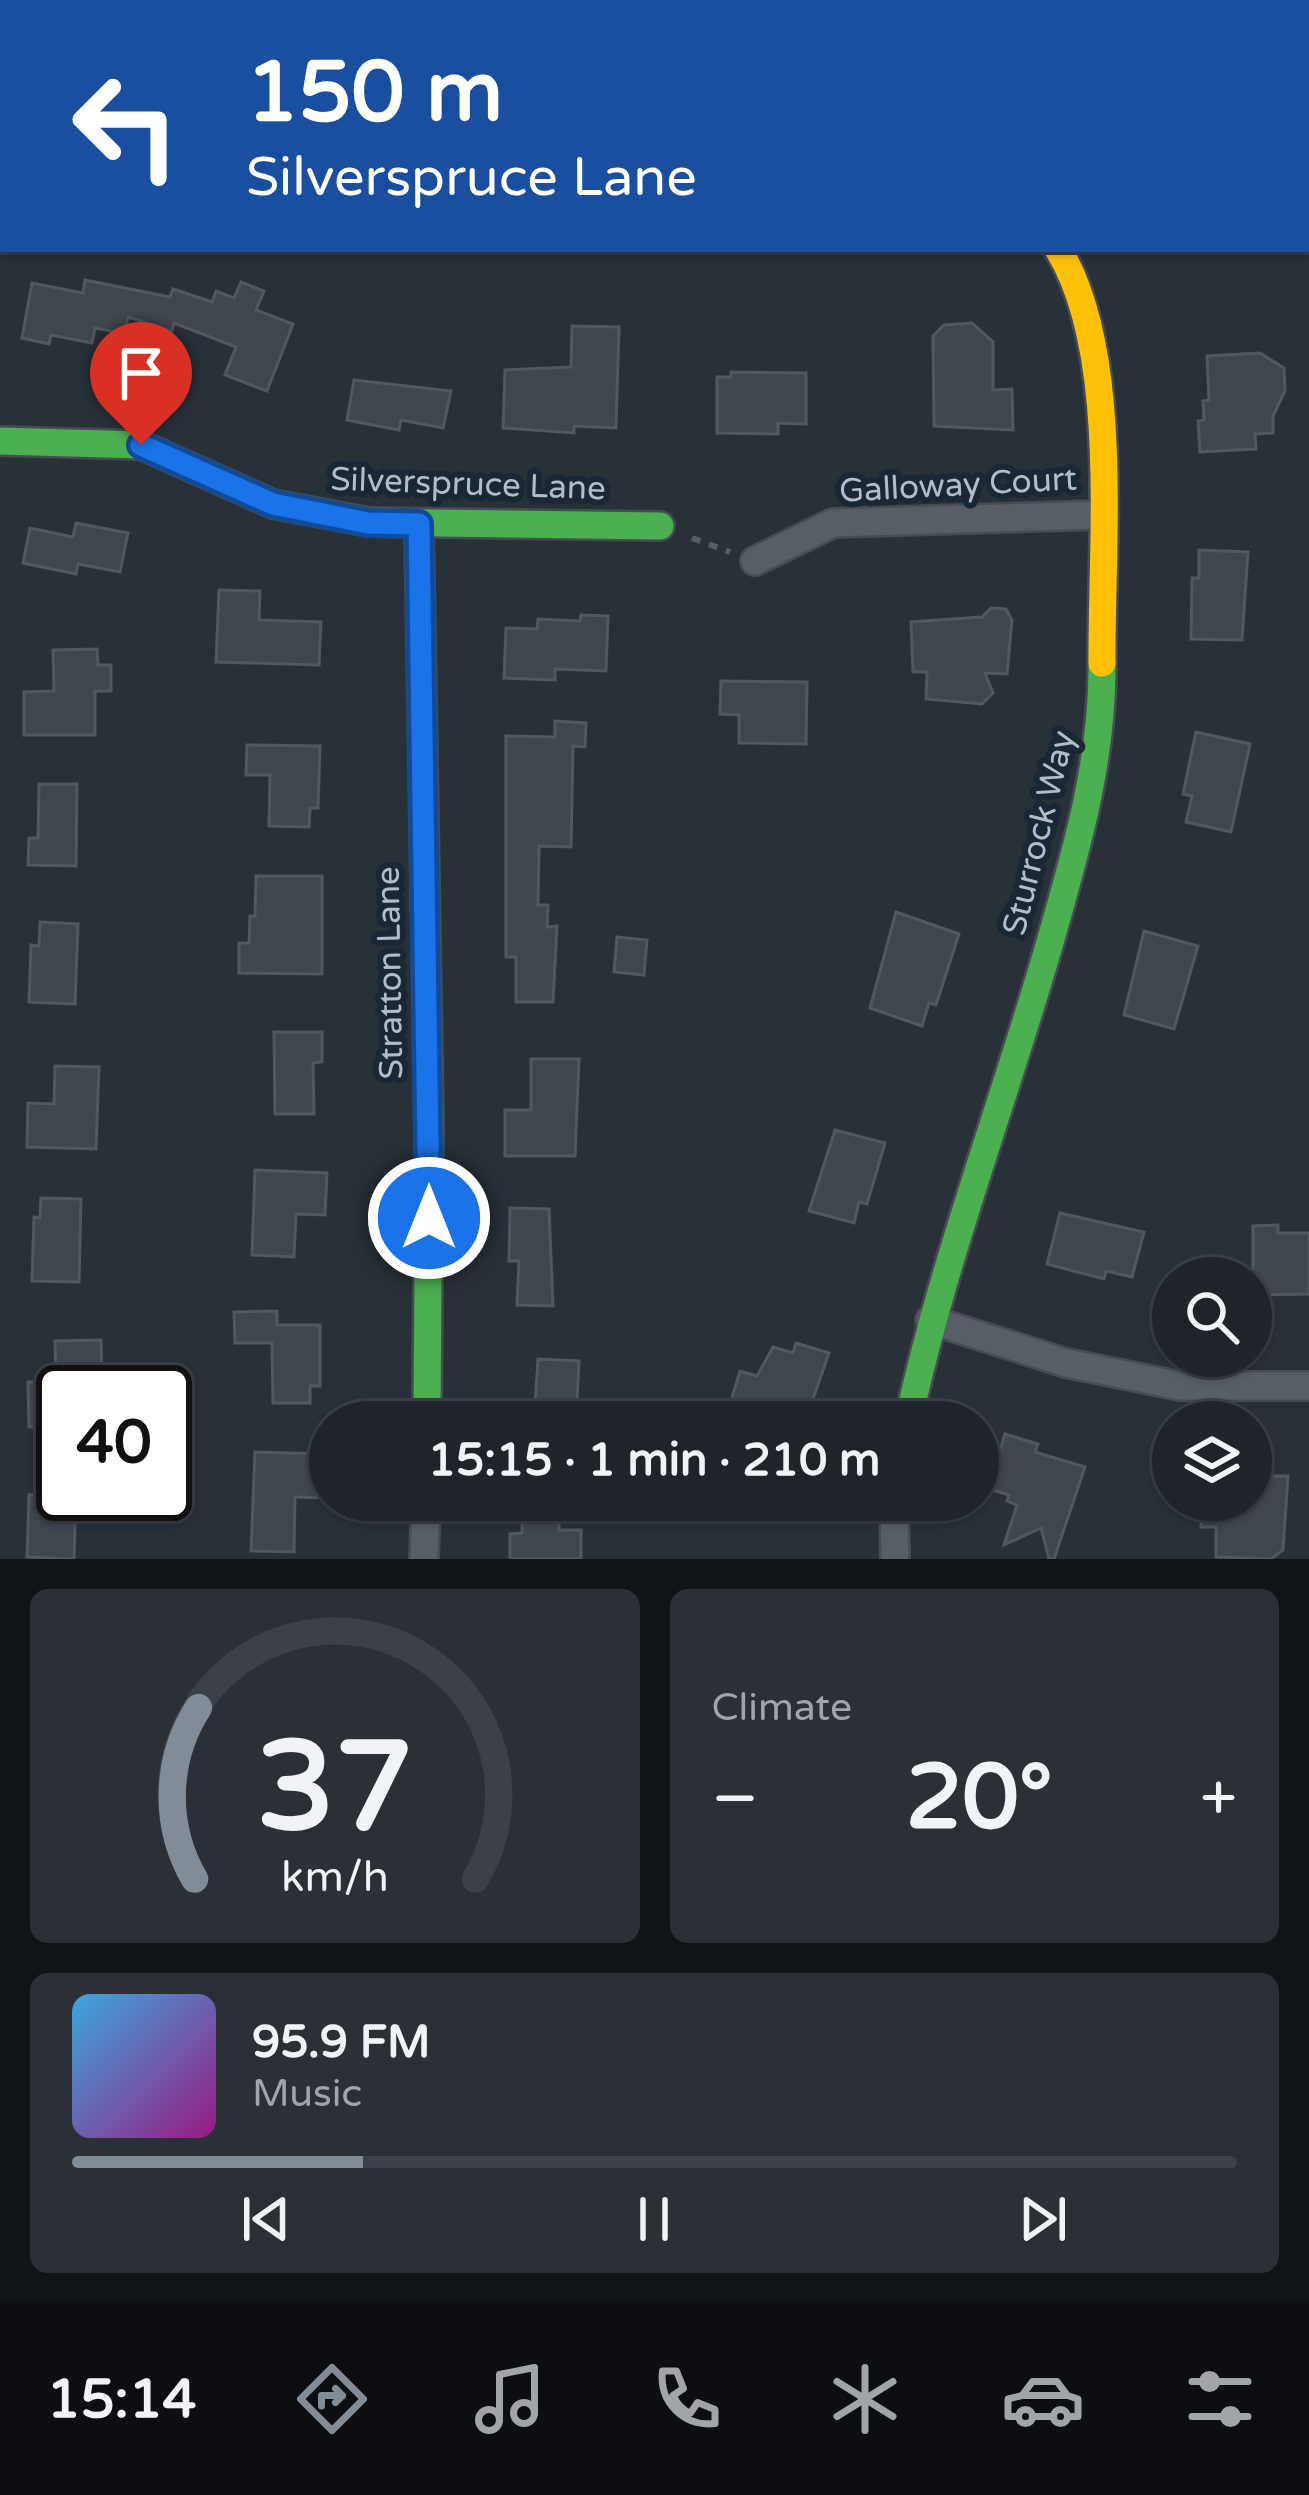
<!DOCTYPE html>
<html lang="en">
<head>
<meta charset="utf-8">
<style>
  body { margin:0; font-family:"Varela Round",sans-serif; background:#2b3036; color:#f1f3f6; height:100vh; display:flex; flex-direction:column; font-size:45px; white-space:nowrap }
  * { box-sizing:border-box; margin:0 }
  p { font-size:39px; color:#a1a4a8 }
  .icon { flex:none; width:66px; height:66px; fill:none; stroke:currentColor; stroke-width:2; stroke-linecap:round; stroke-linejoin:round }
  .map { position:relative; height:1559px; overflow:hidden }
  .side { display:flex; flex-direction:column; gap:30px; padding:30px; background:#101417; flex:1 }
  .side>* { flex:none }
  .top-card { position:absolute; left:0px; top:0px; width:1311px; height:252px; box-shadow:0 3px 9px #0004,0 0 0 3px #3c4147; background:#1a4fa0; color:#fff; overflow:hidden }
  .tools { position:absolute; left:1152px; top:1257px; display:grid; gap:24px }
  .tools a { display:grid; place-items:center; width:120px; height:120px; border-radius:50%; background:#1e242a; box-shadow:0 3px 9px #0004,0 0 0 3px #3c4147; font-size:60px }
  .speed { position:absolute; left:36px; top:1365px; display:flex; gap:24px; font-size:60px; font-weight:700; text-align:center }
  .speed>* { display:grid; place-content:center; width:156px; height:156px; border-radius:50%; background:#1e242a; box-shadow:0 3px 9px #0004,0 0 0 3px #3c4147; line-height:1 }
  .speed .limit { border:6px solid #111; border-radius:18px; background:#fff; color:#111 }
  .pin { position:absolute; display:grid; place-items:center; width:102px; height:102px; color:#fff; margin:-123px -51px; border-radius:50% 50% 50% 0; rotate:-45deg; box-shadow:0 0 12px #0007 }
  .pin .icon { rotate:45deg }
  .me { position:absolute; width:132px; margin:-66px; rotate:0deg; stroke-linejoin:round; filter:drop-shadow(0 0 9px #0008) }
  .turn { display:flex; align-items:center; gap:42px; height:252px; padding:0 48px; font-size:54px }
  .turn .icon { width:156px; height:156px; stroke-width:2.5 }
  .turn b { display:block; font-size:84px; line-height:102px }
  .big { font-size:90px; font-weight:700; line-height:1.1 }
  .side .widget { flex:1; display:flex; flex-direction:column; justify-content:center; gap:18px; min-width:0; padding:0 42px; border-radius:18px; background:#2b3036 }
  .side .dial { align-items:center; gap:0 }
  .dial svg { height:312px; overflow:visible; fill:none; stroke:#3c4147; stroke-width:7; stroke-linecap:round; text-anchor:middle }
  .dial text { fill:#f1f3f6; stroke:none }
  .song { display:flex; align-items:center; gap:36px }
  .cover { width:144px; height:144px; border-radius:18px; background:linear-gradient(135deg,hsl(200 70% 55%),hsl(310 70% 35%)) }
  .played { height:12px; border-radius:6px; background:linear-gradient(90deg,#818c97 25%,#3c4147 25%) }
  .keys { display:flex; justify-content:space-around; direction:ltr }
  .heat { display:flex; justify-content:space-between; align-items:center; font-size:66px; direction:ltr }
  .side .tiles { flex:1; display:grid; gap:30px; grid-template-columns:1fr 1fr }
  .widget:last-child { grid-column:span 2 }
  .trip { position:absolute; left:309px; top:1401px; width:690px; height:120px; border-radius:60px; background:#1e242a; box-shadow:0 3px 9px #0004,0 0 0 3px #3c4147; font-weight:700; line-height:120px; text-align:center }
  .dock { display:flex; height:192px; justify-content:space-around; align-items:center; background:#0c0e11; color:#a1a4a8 }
  .dock .icon { width:84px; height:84px }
  .dock .current { color:#818c97 }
  .dock b { font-size:54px; color:#f1f3f6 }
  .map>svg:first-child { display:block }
</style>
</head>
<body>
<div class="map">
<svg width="1309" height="1559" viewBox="0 0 1309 1559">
  <rect width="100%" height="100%" fill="#283038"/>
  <g fill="#3f464e" stroke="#505860" stroke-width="3">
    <polygon points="85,280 170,297 173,289 212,302 216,291 234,298 241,282 264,291 256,310 293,324 267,391 225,375 236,347 174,323 172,331 128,317 125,334 95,328 92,343 51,335 49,344 22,338 32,283 83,293"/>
    <polygon points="972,323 993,342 993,390 1012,389 1013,430 934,426 933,336 944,325"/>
    <polygon points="572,326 619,327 616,428 574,426 574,433 503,428 505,370 571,367"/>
    <polygon points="1260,353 1284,368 1285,391 1273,416 1273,433 1255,434 1256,449 1200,452 1198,421 1204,420 1203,401 1209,400 1207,356"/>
    <polygon points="731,372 806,373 806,424 778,423 778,434 717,433 717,377 731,377"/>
    <polygon points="354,380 451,391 443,428 401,420 399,430 347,420"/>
    <polygon points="76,523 128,533 120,572 78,564 76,574 23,563 30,528 73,537"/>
    <polygon points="1199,550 1248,552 1242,640 1191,639 1192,578 1199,578"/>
    <polygon points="219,590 260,591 259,620 321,622 319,665 216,662"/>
    <polygon points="991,608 1006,609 1012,620 1007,674 985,673 993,693 982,704 926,699 927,672 913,672 911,622 982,617"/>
    <polygon points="581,615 608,616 606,671 555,669 555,680 504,678 506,628 537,629 538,619 580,621"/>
    <polygon points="97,649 98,665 111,665 111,691 95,691 95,735 24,735 24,692 54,691 53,650"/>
    <polygon points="721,681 807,682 806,744 739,743 739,715 720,714"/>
    <polygon points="555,721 586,723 585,747 573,746 571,847 539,846 538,905 548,905 547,927 557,926 553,1002 516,1002 516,957 506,957 506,736 555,737"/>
    <polygon points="1196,732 1250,744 1231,832 1186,822 1192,796 1183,794"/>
    <polygon points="247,745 320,746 318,808 310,808 309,827 269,826 270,775 246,775"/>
    <polygon points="39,784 77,784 76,866 28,865 29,838 38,838"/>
    <polygon points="256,876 322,876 322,974 239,973 239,943 249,943 250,916 255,916"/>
    <polygon points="896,912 959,934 936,1005 929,1003 922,1026 870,1008"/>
    <polygon points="40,922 78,924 75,1004 29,1002 31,945 39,946"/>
    <polygon points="1144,931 1198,946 1174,1029 1124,1015"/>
    <polygon points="617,937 647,940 644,975 614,972"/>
    <polygon points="274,1032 322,1032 322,1062 313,1063 314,1114 275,1114"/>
    <polygon points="531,1059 579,1059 575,1156 505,1156 505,1110 531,1110"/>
    <polygon points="55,1066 99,1067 96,1149 27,1147 28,1103 54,1104"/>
    <polygon points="835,1130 885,1143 867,1204 859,1202 854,1223 809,1211"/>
    <polygon points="255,1170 327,1173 325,1215 296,1214 294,1257 252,1255"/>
    <polygon points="41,1198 81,1199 79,1282 32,1281 34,1217 40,1218"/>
    <polygon points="510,1208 549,1209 553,1306 517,1305 519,1261 509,1261"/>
    <polygon points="1060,1213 1144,1232 1132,1277 1106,1271 1104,1279 1047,1264"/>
    <polygon points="1278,1225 1278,1233 1309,1233 1309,1294 1253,1295 1253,1226"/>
    <polygon points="277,1311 277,1325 320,1325 320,1386 310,1386 310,1403 273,1403 272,1343 235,1343 234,1312"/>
    <polygon points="101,1340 102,1386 95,1386 96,1392 63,1392 63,1427 29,1427 28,1382 56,1382 55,1341"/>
    <polygon points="796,1343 829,1353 805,1422 745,1422 748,1410 730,1404 740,1371 757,1376 773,1347 793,1353"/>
    <polygon points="538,1359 579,1361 576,1422 534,1422"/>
    <polygon points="1005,1434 1038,1444 1035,1452 1085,1467 1054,1559 1049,1559 1041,1528 1004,1545 1017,1505 1007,1501 1009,1495 989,1489"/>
    <polygon points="255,1452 325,1454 324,1498 295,1497 294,1552 251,1551"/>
    <polygon points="1251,1476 1288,1476 1283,1550 1271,1559 1216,1557 1216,1527 1201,1527 1202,1500 1251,1500"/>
    <polygon points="76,1494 74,1559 27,1557 29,1495"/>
    <polygon points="559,1510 559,1530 581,1530 581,1559 510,1559 510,1534 522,1533 522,1511"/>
  </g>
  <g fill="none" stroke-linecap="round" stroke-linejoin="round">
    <defs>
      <g id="street">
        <polyline points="908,0 909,3"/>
        <polyline points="755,561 833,523 1101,515"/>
        <polyline points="930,1320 1066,1363 1180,1386 1309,1386"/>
        <polyline points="894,1500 895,1559"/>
        <polyline points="424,1559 426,1500"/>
      </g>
      <g id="fast">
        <polyline points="0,441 141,445 273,504 368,522 660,526"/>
        <polyline points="419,523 429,1124 427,1422"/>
        <path d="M908,1422C943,1261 1002,1107 1048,949C1075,855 1103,762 1102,663"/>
      </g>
      <path id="slow" d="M1058,249C1121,351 1101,544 1102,663"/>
    </defs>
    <use href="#street" stroke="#464c53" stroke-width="32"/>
    <use href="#fast" stroke="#464c53" stroke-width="32"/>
    <use href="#slow" stroke="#464c53" stroke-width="32"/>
    <polyline stroke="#565d63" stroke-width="6" stroke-dasharray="9 9" stroke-linecap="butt" points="692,538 730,552"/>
    <use href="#street" stroke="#585e66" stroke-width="27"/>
    <use href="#fast" stroke="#4caf50" stroke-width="27"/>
    <use href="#slow" stroke="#ffc107" stroke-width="27"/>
  </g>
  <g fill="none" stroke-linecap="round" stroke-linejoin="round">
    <defs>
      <polyline id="route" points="141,445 273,504 368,523 419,524 429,1218"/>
    </defs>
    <use href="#route" stroke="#114b97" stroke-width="30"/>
    <use href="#route" stroke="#1a73e8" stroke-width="21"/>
  </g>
  <g text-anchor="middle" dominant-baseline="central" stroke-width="12" stroke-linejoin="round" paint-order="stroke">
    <g font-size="33" fill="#b1bdca" stroke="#1a2734">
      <text transform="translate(468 484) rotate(2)">Silverspruce Lane</text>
      <text transform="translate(958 485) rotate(-3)">Galloway Court</text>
      <text transform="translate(1039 833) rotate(-76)">Sturrock Way</text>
      <text transform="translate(390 973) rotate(-91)">Stratton Lane</text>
    </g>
  </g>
</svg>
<div class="tools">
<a><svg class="icon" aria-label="search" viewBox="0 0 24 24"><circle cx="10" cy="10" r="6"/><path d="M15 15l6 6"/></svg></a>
<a><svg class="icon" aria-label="layers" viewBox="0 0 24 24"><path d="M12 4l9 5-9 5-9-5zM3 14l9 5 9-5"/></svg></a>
</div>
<div class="speed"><div class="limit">40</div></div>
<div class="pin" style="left:141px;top:445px;background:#d93025"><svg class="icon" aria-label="arrive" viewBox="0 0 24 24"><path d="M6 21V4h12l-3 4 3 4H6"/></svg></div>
<svg class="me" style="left:429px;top:1218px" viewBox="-20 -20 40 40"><circle r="17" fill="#1a73e8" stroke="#fff" stroke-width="3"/><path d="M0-11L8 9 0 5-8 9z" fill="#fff"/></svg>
<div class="trip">15:15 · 1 min · 210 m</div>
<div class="top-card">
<div class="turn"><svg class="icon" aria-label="left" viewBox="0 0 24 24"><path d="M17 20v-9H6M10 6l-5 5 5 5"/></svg><div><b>150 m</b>Silverspruce Lane</div></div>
</div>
</div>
<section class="side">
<div class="tiles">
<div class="widget dial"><svg viewBox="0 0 100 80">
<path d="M14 69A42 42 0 1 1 86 69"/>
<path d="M14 69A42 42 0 0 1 15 25" stroke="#818c97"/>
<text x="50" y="56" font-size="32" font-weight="700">37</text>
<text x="50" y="72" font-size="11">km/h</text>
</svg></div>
<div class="widget"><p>Climate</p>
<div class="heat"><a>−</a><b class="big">20°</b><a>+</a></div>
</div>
<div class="widget">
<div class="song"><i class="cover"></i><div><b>95.9 FM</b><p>Music</p></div></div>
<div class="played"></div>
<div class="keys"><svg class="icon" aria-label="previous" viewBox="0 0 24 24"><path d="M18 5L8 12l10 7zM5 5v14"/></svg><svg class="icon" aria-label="pause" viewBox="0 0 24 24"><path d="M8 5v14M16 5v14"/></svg><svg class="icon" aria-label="next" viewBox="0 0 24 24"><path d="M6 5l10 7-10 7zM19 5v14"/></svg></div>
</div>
</div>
</section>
<nav class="dock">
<b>15:14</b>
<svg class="icon current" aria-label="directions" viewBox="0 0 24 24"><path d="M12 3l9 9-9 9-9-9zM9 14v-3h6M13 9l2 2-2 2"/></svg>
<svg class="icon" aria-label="music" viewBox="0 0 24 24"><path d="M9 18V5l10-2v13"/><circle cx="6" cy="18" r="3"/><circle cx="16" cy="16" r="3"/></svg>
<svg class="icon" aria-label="phone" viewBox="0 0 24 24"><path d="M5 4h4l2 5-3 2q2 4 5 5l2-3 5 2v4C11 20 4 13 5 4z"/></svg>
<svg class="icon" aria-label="climate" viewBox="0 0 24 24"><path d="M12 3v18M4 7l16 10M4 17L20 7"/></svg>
<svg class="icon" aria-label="car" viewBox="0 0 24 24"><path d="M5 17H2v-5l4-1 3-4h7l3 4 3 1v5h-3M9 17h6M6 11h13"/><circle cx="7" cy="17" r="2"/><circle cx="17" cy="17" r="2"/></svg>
<svg class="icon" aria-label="filters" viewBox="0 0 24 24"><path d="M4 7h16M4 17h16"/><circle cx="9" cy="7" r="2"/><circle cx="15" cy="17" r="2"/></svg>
</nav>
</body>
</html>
